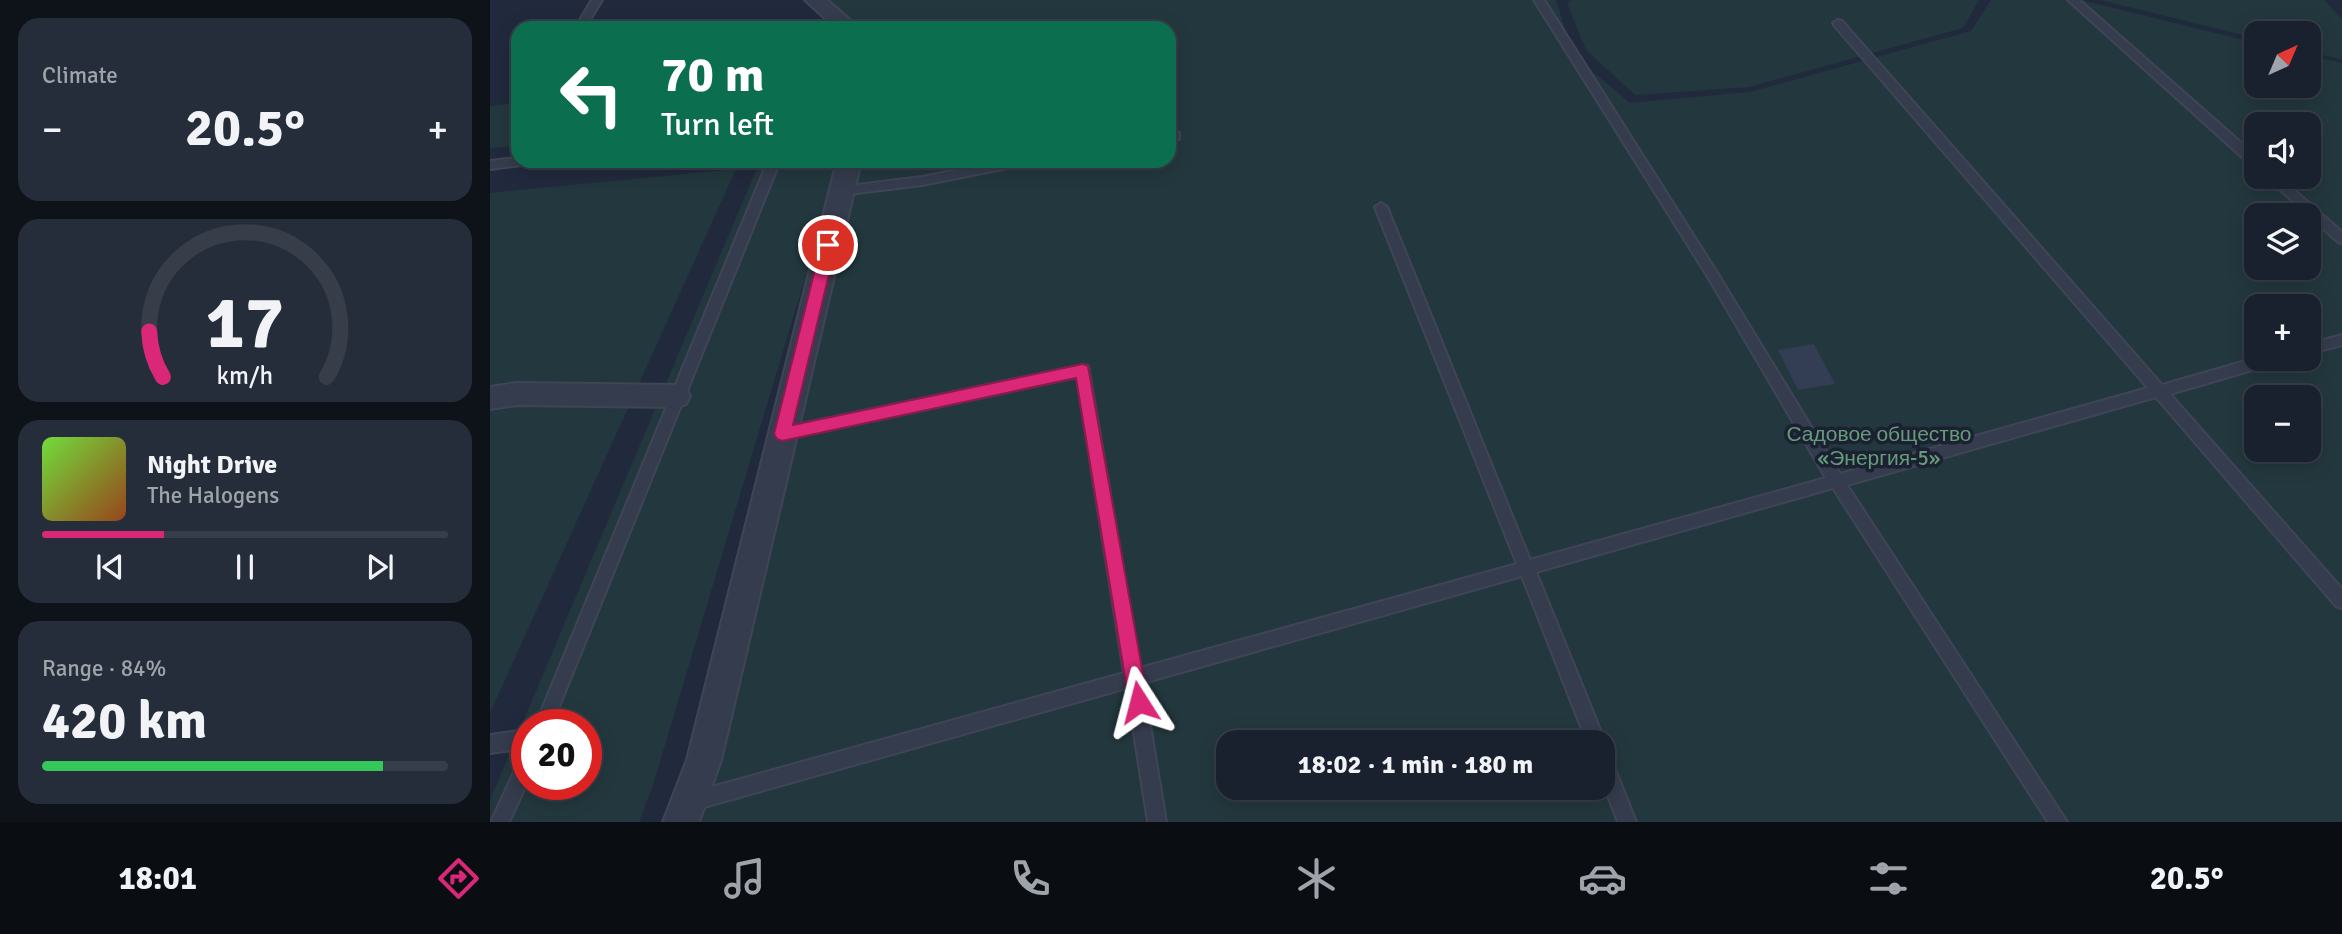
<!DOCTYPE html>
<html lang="en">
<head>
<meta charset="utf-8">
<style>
  body { margin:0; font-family:Signika,sans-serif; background:#262d3a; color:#f1f3f6; height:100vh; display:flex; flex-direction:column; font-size:26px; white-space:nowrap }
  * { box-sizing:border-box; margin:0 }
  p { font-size:23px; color:#9fa3aa }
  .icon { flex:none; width:38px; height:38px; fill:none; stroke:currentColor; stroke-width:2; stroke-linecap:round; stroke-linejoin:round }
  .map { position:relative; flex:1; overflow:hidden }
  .side { display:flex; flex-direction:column; gap:18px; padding:18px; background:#0e1219; width:490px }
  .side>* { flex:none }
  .guide { position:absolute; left:21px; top:21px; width:665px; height:147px; border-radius:21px; box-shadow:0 4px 18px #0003,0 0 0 2px #373e4a; background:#0b6e4f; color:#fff; overflow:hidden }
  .needle { width:46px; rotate:44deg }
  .buttons { position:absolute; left:1754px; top:21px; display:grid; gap:14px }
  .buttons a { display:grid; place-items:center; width:77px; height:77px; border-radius:14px; background:#19202e; box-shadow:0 4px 18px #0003,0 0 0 2px #373e4a; font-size:35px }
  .speed { position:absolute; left:21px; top:709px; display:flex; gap:14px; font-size:35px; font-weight:700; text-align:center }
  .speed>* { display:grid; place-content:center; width:91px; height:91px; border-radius:50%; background:#19202e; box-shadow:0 4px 18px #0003,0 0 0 2px #373e4a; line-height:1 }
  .speed .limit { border:10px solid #d22; background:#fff; color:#111 }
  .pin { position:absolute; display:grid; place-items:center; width:60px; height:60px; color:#fff; margin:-30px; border:4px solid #fff; border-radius:50%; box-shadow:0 2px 7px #0007 }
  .me { position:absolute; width:77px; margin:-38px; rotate:351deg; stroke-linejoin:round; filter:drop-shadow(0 0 5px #0008) }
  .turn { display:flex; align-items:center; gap:24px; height:147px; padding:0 35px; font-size:32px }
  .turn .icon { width:91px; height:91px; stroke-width:2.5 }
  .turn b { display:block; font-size:49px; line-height:60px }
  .big { font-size:52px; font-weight:800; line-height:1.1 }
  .side .tile { flex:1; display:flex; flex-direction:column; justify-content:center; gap:10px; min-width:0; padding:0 24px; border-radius:21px; background:#262d3a }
  .side .dial { align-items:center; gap:0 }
  .dial svg { height:182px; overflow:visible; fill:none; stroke:#373e4a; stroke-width:7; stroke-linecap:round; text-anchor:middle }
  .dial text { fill:#f1f3f6; stroke:none }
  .song { display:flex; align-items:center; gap:21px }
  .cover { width:84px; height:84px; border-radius:10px; background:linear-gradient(135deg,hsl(100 70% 55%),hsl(20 70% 35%)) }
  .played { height:7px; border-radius:4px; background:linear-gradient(90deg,#db2777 30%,#373e4a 30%) }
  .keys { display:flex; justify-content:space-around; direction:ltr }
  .heat { display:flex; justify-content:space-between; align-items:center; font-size:38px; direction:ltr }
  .charge { height:10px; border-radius:5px; background:linear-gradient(90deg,#34c759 84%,#373e4a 0) }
  .trip { position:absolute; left:726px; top:730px; width:399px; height:70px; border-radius:21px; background:#19202e; box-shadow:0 4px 18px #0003,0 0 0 2px #373e4a; font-weight:800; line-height:70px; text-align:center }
  .tab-bar { display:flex; height:112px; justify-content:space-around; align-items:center; background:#0a0d12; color:#9fa3aa }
  .tab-bar .icon { width:49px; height:49px }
  .tab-bar .current { color:#db2777 }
  .tab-bar b { font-size:32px; color:#f1f3f6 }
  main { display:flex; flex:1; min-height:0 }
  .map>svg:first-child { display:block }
</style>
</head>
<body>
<main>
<section class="side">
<div class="tile"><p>Climate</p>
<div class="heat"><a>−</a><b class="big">20.5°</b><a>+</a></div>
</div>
<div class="tile dial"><svg viewBox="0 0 100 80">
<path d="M14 69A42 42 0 1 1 86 69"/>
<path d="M14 69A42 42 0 0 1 8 49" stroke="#db2777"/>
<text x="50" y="56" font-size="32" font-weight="700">17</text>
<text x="50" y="72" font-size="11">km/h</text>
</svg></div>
<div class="tile">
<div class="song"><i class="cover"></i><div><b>Night Drive</b><p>The Halogens</p></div></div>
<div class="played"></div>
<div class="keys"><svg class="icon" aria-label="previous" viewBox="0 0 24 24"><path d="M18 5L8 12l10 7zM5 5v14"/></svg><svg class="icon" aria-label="pause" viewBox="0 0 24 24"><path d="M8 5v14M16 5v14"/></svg><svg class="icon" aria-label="next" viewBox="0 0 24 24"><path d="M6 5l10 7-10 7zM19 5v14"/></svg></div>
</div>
<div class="tile"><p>Range · 84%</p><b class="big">420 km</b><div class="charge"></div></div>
</section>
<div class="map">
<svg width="1852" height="822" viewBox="0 0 1852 822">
  <rect width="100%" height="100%" fill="#212a3d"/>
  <g fill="#23383e" fill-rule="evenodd">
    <path d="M323,0H1066L1083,55L1140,103L1260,92L1481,31L1501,0H1591L1766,43V86H1818V55L1852,63V822H181L366,161H679V28H365ZM1766,124H1818V177H1766ZM1766,215H1818V268H1766ZM1766,306H1818V359H1766ZM1766,397H1818V450H1766ZM738,742H1113V788H738Z"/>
    <polygon points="1083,0 1489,0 1473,28 1259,87 1145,95 1096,50 1077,3"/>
    <polygon points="1610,0 1834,0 1852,19 1852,60 1818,51 1818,33 1766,33 1766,38"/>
    <polygon points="28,103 28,146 0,148 0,106"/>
    <path d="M270,161H350L163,785L149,822H0V800ZM37,724H96V784H37Z"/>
    <polygon points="246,169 0,713 0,193"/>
  </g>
  <polygon fill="#333d54" points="1324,344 1345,384 1308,390 1288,350"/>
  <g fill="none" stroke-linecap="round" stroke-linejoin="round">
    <defs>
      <g id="service">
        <polygon points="102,0 112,0 95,28 85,28"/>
        <polygon points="1044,0 1054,0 1226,271 1350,474 1658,388 1344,25 1343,23 1348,20 1352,21 1672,385 1766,358 1790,359 1788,363 1783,364 1680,394 1852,589 1852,608 1846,606 1666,397 1357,485 1577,822 1558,822 1343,488 1046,572 1115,742 1113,746 1113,742 1097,742 1032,576 653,683 676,822 658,822 637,688 200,811 194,808 191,802 194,796 200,793 634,673 587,377 292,440 287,438 285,434 287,430 292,428 593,365 598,366 650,668 1027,564 885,207 891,203 897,207 1040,560 1336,478 1218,277"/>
        <polygon points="1578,0 1589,0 1766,156 1766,167 1762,166"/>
        <polygon points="517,21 542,25 547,28 501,28"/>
        <polygon points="685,132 689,133 689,139 679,141 679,133"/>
        <polygon points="28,158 28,161 38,161 32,165 0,169 0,161"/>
        <polygon points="278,161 290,161 62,724 46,724"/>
        <polygon points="513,161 539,161 533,165 432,185 351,195 345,191 351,187 432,177"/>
        <polygon points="1776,177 1789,177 1852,232 1852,243 1848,242"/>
        <polygon points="1852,335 1852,345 1818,354 1818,344"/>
        <polygon points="37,730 37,748 0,753 0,735"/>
        <polygon points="1113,751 1119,754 1146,822 1128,822 1113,783"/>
        <polygon points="37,754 37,783 19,822 1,822 31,757"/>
      </g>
      <g id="minor">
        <polygon points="315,0 337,0 369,28 346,28"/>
        <polygon points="347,161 371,161 231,760 209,822 173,822 197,760"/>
        <polygon points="27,383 186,385 196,388 200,396 196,404 186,407 27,405 0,409 0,387"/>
      </g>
    </defs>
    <use href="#service" stroke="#3f4556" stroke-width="4"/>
    <use href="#minor" stroke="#3f4556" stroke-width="4"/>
    <use href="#service" fill="#353c4d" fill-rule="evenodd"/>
    <use href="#minor" fill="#353c4d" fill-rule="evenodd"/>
  </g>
  <polygon fill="#db2777" stroke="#8e194d" stroke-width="2" points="338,240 346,245 303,425 593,364 598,366 658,702 655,708 649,711 642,708 639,702 586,378 292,441 287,439 284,434 331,245"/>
  <g text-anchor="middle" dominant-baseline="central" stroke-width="7" stroke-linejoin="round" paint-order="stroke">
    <g font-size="21" fill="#669b79" stroke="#1b2132">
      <text x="1389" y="434">Садовое общество<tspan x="1389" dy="24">«Энергия-5»</tspan></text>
    </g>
  </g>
</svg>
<div class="buttons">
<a><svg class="needle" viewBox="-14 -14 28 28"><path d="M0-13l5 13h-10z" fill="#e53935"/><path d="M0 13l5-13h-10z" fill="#9fa3aa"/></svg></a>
<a><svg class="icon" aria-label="sound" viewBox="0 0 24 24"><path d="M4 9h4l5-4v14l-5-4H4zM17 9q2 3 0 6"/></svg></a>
<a><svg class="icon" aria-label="layers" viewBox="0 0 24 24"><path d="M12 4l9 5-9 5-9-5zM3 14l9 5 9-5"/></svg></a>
<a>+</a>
<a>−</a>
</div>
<div class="speed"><div class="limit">20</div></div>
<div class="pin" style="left:338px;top:245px;background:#d93025"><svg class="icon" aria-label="arrive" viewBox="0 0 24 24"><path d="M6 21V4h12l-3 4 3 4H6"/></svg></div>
<svg class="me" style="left:649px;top:702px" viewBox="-20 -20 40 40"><path d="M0-17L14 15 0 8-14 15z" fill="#db2777" stroke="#fff" stroke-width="4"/></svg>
<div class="trip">18:02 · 1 min · 180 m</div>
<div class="guide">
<div class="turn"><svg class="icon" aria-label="left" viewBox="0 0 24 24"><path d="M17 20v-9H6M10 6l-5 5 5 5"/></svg><div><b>70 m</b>Turn left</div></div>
</div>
</div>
</main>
<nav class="tab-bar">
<b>18:01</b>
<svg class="icon current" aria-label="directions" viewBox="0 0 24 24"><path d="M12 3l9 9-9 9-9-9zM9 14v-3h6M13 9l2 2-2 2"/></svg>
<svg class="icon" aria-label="music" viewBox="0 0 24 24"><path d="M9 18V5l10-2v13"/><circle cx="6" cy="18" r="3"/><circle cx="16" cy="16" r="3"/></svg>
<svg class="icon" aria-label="phone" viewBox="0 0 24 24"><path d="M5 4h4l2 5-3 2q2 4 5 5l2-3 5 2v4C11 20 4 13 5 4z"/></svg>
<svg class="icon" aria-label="climate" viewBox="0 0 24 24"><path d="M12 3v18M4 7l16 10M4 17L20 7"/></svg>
<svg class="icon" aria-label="car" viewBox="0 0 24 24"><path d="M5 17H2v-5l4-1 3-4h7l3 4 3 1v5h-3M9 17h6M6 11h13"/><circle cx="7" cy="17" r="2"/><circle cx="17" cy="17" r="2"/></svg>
<svg class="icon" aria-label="filters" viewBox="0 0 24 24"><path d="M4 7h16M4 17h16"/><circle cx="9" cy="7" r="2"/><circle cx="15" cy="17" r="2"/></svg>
<b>20.5°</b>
</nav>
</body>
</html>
